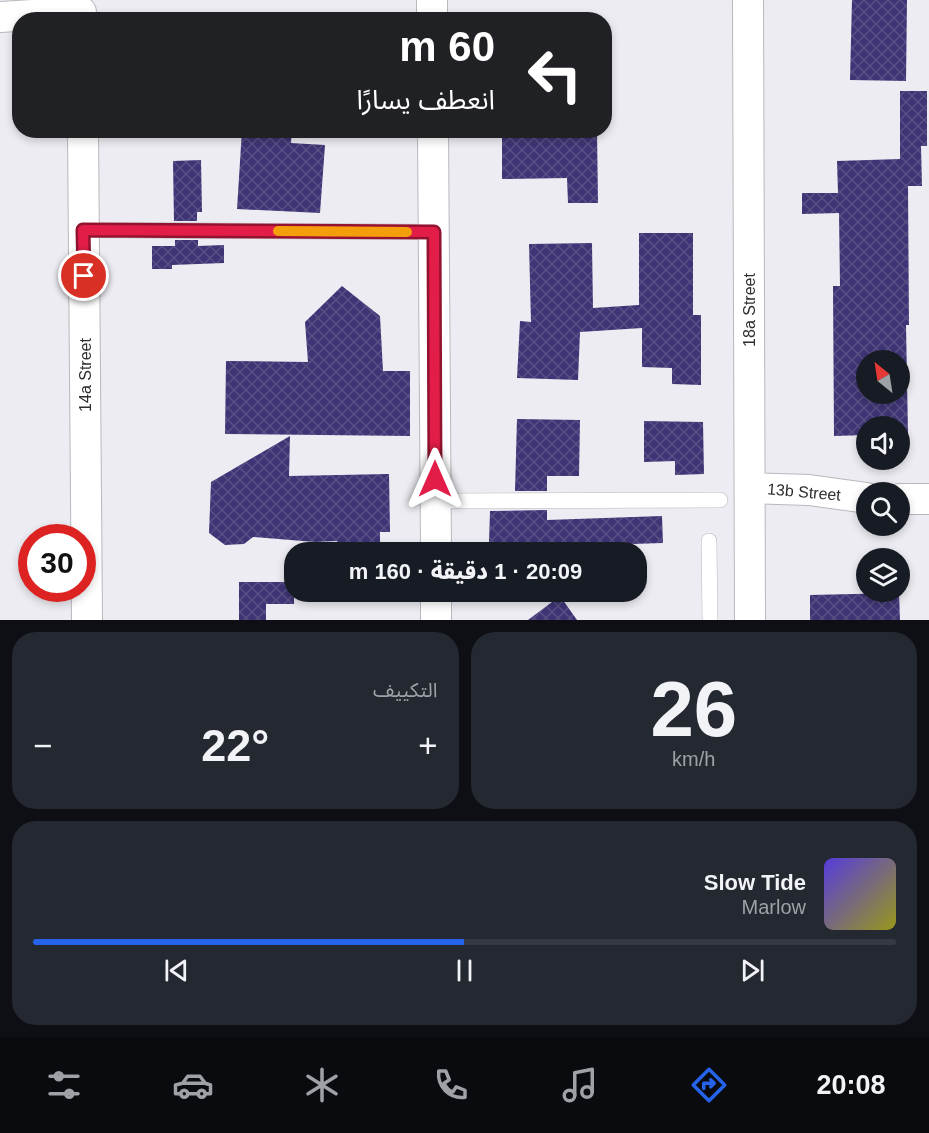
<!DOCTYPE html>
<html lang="ar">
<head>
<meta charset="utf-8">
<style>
  body { margin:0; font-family:Helvetica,"Noto Sans Arabic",sans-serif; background:#242831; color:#f1f3f6; direction:rtl; height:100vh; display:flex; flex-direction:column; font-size:22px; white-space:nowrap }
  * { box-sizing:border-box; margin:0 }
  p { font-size:20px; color:#9ea1a6 }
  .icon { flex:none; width:33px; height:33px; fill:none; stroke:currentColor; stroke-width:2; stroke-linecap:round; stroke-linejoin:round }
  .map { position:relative; height:620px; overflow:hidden; direction:ltr }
  .drawer { display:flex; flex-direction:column; gap:12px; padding:12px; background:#0d0f14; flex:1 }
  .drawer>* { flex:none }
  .banner { position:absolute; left:12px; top:12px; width:600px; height:126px; border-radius:24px; box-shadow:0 3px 9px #0003; direction:rtl; background:#202124; color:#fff; overflow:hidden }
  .needle { width:39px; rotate:330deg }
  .controls { position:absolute; left:856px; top:350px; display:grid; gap:12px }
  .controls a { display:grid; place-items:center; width:54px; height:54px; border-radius:50%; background:#171b24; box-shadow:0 3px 9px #0003; font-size:30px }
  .speed { position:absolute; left:18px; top:524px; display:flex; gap:12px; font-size:30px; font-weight:700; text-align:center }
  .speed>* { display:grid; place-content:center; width:78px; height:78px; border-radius:50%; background:#171b24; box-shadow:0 3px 9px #0003; line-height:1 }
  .speed .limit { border:9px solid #d22; background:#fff; color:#111 }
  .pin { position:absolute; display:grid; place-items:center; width:51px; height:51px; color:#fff; margin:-26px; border:3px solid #fff; border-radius:50%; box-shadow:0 2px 6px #0007 }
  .me { position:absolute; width:66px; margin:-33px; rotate:0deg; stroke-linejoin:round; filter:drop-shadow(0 0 4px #0008) }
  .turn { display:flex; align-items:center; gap:21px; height:126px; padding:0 18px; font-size:27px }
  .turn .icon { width:78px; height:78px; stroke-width:2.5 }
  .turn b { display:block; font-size:42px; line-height:51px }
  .big { font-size:45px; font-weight:800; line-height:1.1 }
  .drawer .widget { flex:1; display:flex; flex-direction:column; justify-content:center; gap:9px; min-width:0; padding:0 21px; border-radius:24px; background:#242831 }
  .drawer .dial { align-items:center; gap:0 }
  .dial b { font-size:78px; line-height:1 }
  .song { display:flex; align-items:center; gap:18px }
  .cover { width:72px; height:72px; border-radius:9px; background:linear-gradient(135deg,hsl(250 70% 55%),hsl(60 70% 35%)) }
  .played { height:6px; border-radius:3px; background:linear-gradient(90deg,#2563eb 50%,#363941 50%) }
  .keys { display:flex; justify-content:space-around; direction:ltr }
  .heat { display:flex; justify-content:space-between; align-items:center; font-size:33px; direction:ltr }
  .drawer .tiles { flex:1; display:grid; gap:12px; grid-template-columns:1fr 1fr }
  .widget:last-child { grid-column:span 2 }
  .trip { position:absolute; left:284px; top:542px; width:363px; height:60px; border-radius:24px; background:#171b24; box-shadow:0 3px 9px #0003; font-weight:800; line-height:60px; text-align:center; direction:rtl }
  .tabs { display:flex; height:96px; justify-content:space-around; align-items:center; background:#090b0e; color:#9ea1a6 }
  .tabs .icon { width:42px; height:42px }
  .tabs .active { color:#2563eb }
  .tabs b { font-size:27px; color:#f1f3f6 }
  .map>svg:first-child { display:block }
</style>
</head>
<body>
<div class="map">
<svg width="929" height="620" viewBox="0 0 929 620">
  <defs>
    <pattern id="building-cross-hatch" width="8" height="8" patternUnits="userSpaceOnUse" patternTransform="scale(1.5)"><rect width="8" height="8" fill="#3f3576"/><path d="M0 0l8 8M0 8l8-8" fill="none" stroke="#595185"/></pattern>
  </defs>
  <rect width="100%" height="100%" fill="#ececf2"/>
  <g fill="url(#building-cross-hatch)" fill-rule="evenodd">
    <polygon points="852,0 907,0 906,81 850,80"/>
    <path d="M900,91H927V146H921L922,186H908L909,325H906L908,434L900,435V426H867V435L834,436L833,286H840L839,213L802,214V193H838L837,161L900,159ZM867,360H900V393H867Z"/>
    <polygon points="242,130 292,130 291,143 325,145 320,213 237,209"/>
    <polygon points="502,130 597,130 598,203 568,203 567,178 502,179"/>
    <polygon points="201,160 202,212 197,212 197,221 174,221 173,161"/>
    <polygon points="639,233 693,233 693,315 701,315 701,385 672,384 672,368 642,367 642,328 580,332 578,380 517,378 520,321 531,322 529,244 592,243 593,308 639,305"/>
    <polygon points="175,240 198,240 198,246 224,245 224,263 172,265 172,269 152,269 152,246 175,246"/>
    <polygon points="342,286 380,316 383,371 410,371 410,436 225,434 226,361 308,362 305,322"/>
    <polygon points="517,419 580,420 579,476 547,476 547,491 515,491"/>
    <polygon points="644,421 703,422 704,474 675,475 675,461 644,462"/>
    <polygon points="290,436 289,476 389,474 390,532 380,532 380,552 337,552 337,541 315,542 253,537 244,544 225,545 209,533 211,482"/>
    <polygon points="547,510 547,520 662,516 663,543 569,546 569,542 489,542 490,511"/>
    <polygon points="239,582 294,582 294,604 266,604 266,620 239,620"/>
    <polygon points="899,593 900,620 810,620 810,595"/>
    <polygon points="560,596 577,620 528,620"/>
  </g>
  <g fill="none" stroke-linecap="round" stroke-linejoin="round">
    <defs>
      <g id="service">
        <polyline points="83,230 434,232"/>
        <polyline points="436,501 720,500"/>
        <polyline points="709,541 710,620"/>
      </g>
      <g id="minor">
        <polyline points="432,0 432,20"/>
        <polyline points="748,0 750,620"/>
        <polyline points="0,17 81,12"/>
        <polyline points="83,130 87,620"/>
        <polyline points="433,130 436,552"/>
        <polyline points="750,488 809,490 867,498"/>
        <polyline points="900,499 929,499"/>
        <polyline points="436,591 436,620"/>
      </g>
    </defs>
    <use href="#service" stroke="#b8b8be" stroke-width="16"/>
    <use href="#minor" stroke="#b8b8be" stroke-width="32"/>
    <use href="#service" stroke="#fff" stroke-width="15"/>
    <use href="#minor" stroke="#fff" stroke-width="30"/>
  </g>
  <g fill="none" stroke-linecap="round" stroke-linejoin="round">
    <defs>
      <polyline id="route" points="84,276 83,230 434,232 435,479"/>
    </defs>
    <use href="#route" stroke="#92132f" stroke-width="15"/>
    <use href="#route" stroke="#e11d48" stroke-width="10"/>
    <polyline stroke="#f59e0b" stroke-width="10" points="278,231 407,232"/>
  </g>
  <g text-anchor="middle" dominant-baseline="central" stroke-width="6" stroke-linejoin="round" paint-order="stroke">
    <g font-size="16" fill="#2d2d2f" stroke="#fff">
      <text transform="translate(749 310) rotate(-90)">18a Street</text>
      <text transform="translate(85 375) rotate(-90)">14a Street</text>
      <text transform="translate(804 492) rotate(5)">13b Street</text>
    </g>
  </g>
</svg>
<div class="controls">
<a><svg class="needle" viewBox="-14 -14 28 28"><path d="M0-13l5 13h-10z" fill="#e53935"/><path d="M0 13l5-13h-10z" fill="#9ea1a6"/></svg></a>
<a><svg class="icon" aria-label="sound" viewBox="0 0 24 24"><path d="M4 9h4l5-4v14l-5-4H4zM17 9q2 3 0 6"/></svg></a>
<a><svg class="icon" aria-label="search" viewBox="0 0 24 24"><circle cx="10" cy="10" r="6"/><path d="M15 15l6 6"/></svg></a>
<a><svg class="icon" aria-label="layers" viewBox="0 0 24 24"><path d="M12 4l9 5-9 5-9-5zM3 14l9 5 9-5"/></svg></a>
</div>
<div class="speed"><div class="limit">30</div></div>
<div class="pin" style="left:84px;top:276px;background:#d93025"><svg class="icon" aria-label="arrive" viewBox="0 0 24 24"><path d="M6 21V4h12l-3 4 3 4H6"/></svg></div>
<svg class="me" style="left:435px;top:479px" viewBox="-20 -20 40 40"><path d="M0-17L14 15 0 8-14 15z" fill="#e11d48" stroke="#fff" stroke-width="4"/></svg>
<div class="trip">20:09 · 1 دقيقة · 160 m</div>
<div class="banner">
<div class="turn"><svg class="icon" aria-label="left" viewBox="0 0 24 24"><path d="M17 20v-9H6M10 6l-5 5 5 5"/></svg><div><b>60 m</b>انعطف يسارًا</div></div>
</div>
</div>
<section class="drawer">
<div class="tiles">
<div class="widget dial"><b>26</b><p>km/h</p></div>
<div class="widget"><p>التكييف</p>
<div class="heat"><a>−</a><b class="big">22°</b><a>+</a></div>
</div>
<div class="widget">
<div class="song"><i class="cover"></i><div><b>Slow Tide</b><p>Marlow</p></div></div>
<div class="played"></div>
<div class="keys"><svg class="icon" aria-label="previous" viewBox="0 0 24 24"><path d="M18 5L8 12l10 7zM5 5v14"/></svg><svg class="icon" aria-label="pause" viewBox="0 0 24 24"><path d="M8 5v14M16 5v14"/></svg><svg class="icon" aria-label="next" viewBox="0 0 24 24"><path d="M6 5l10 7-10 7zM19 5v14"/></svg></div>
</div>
</div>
</section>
<nav class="tabs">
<b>20:08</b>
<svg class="icon active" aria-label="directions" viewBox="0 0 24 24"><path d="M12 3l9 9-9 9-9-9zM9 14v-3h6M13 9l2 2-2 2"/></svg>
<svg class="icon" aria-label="music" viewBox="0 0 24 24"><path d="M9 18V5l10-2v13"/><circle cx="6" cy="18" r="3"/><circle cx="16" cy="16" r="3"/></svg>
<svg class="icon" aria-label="phone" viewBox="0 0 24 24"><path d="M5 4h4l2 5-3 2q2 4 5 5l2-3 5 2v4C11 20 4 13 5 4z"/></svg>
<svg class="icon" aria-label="climate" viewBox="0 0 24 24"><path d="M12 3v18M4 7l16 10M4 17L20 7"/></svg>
<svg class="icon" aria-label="car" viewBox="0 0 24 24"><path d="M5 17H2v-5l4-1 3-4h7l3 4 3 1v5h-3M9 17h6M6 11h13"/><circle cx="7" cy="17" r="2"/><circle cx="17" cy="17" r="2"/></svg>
<svg class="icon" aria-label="filters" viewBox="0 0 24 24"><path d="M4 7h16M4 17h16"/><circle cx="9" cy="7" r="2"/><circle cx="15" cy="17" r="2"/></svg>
</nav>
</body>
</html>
